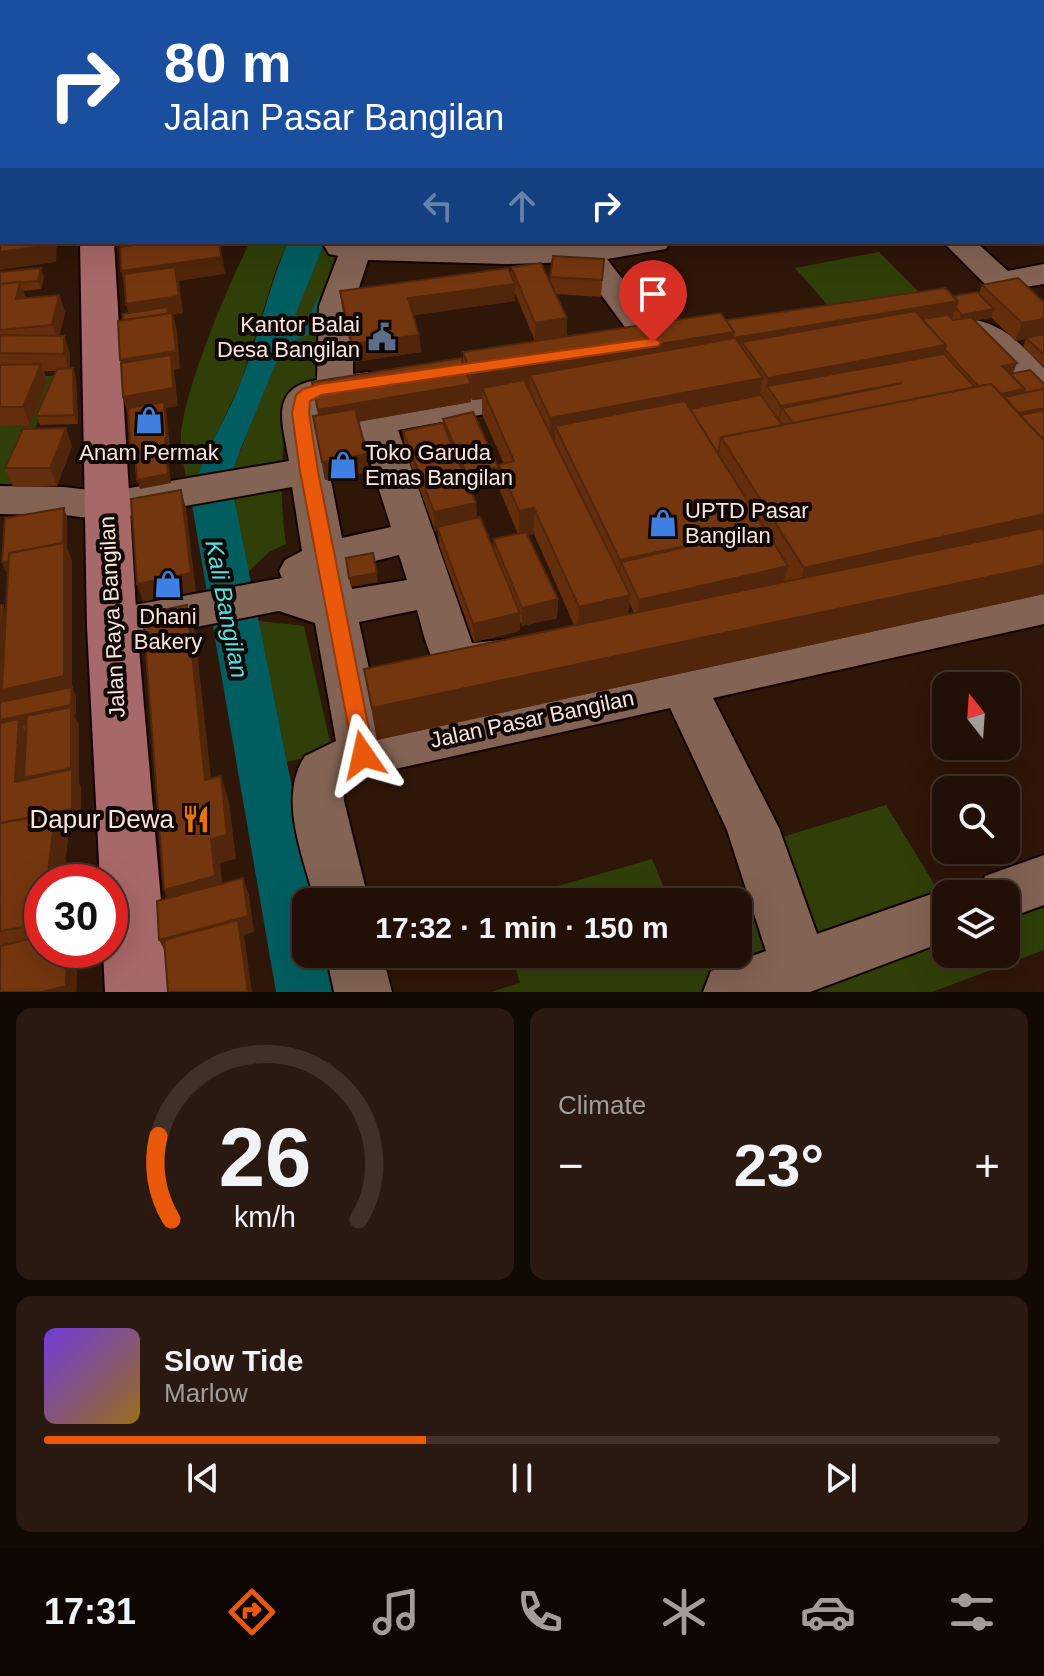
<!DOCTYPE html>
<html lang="en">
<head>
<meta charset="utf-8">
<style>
  body { margin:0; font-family:Arial,sans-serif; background:#2a1910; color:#f1f3f6; height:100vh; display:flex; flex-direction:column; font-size:30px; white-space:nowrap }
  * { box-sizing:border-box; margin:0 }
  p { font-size:26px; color:#a29d9b }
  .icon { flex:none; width:44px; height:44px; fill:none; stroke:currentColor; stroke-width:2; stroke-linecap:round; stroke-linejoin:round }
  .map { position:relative; height:992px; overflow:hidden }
  .side { display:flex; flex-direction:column; gap:16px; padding:16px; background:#130903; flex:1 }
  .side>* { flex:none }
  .hud { position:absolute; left:0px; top:0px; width:1044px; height:244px; box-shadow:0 8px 32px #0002,0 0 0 2px #3f3028; background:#1a4fa0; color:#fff; overflow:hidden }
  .needle { width:52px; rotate:343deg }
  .tools { position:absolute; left:932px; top:672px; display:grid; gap:16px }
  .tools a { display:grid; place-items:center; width:88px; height:88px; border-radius:16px; background:#221006; box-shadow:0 8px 32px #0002,0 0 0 2px #3f3028; font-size:40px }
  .speed { position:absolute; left:24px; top:864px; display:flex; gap:16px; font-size:40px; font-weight:700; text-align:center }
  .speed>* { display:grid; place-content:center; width:104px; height:104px; border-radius:50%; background:#221006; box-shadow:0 8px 32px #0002,0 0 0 2px #3f3028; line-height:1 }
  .speed .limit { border:12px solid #d22; background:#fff; color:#111 }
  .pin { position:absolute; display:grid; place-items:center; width:68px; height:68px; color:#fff; margin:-82px -34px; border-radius:50% 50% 50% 0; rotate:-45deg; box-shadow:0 0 8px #0007 }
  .pin .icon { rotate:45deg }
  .me { position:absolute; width:88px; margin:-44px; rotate:349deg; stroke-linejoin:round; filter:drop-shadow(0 0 6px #0008) }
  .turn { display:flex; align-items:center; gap:28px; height:168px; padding:0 32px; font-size:36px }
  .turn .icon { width:104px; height:104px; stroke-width:2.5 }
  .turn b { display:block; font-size:56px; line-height:68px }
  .lanes { display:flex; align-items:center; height:76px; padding:0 32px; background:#0003; justify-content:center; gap:40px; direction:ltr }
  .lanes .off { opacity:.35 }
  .big { font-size:60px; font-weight:600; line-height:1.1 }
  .side .widget { flex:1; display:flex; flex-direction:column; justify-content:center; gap:12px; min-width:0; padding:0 28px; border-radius:16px; background:#2a1910 }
  .side .dial { align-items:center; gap:0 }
  .dial svg { height:208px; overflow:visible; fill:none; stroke:#3f3028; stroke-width:7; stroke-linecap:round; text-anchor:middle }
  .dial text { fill:#f1f3f6; stroke:none }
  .song { display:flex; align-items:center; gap:24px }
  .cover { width:96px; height:96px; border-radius:12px; background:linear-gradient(135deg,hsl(260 70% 55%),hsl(40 70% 35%)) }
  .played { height:8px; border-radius:4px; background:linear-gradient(90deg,#ea580c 40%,#3f3028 40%) }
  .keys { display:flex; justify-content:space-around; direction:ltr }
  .heat { display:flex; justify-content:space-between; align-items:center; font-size:44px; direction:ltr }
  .side .tiles { flex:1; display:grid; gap:16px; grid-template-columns:1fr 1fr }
  .widget:last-child { grid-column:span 2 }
  .trip { position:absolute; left:292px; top:888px; width:460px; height:80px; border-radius:16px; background:#221006; box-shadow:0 8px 32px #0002,0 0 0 2px #3f3028; font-weight:600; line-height:80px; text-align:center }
  .dock { display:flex; height:128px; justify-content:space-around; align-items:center; background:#0e0602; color:#a29d9b }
  .dock .icon { width:56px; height:56px }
  .dock .on { color:#ea580c }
  .dock b { font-size:36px; color:#f1f3f6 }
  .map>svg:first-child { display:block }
</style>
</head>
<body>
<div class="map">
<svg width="1044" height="992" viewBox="0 0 1044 992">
  <rect width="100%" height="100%" fill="#2e1608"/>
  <g fill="#303f08">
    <path d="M250,242H288L276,269L241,382L206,456L192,504C188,483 180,458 181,436C184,390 228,285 250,242Z"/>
    <path d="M325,242H528V250L361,242L349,275L348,379L573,348L290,403C280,451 279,495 286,544L269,552L247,573L236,520L234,468L263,391Z"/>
    <polygon points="879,252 933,306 840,319 795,268"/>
    <polygon points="0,376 58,376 10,486 0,486"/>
    <polygon points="258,621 304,626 332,751 287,762"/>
    <polygon points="886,805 942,897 946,896 946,954 1006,954 1006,894 951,894 1044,862 1044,950 932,992 491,992 520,983 512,954 738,954 738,902 692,902 785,875 773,840"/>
    <polygon points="652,859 670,902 502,902"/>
  </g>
  <path fill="#005e60" d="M288,242H325L241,448L234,468V498L315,902H306V954H325L332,992H276L192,505C196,461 225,424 240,384C259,337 268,288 288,242Z"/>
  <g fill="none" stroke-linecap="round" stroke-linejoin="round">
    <g fill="#005e60" fill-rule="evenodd">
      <rect x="1042" y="158" width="2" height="4"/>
      <polygon points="353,242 392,242 392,243 388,246 357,245"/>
      <polygon points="324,293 329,296 310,334 274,348 268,348 266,346 268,344 303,330 319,296"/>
    </g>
    <defs>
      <g id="minor">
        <rect x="0" y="65" width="2" height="14"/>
        <path d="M322,242L506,245L670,242L666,249L607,259L670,342L665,349L653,352L641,349L577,262L506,264L368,260L353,306V374L368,372L381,375L386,383L381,391L320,402L318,413L342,538L391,527L362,436L350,438L337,435L331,426L337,417L535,383L548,386L553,394L548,402L535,405L398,430L472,643L502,640L518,645L525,658L518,671C495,679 453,689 436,664C426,649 422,628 417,610L359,622L382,730L1044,590V624L713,698L779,828L817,934L946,889L960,894H946V941L810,992H703L711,971L766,951L727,830L670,708L350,779L343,784L344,801L369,902H315C304,858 277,798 305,756L336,741L315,623L279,611L112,643L96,638L90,626L96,614L112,609L282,578L279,571L285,560L302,551L292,487L106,520L64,515L0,514V486L64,487L106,492L289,461C283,424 268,388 317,380L319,306L338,256L329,254ZM399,555L407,580L352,589L347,568Z"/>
        <polygon points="943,242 976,242 1008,271 1044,264 1044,284 1025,287 1027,291 1023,298 1011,301 999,298"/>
        <path d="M951,317C998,319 1013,336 1044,368V393L1025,391C1010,374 992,345 969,339C953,334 935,340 918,336L913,329L918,322Z"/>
        <polygon points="1044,855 1044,905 1006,919 1006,894 977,894 985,876"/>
        <polygon points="326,954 382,954 392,992 334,992"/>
      </g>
      <g id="major">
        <polygon points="69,0 93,0 94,2 70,2"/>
        <polygon points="80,242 114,242 137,626 169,992 105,992 103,950 110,950 110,882 100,882 87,626"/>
      </g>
    </defs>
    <use href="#minor" stroke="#150200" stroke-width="4"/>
    <use href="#major" stroke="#150200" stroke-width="4"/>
    <use href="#minor" fill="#826354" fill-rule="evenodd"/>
    <use href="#major" fill="#a76869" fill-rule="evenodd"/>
  </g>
  <g fill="#642e0d" fill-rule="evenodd">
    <polygon points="237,0 258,0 257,2 237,2"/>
    <rect x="0" y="97" width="2" height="38"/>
    <polygon points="604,259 601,297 556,294 535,341 515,293 515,301 413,315 419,335 421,352 354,362 342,308 340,291 511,276 511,267 550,282 550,277"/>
    <polygon points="0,272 44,277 41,289 23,291 26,298 59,295 65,313 59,336 64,336 70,354 70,369 73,368 76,378 78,424 40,425 36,416 56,371 44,371 47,382 30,425 0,426"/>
    <path d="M982,285L1044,302V367L1023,347L1026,339L1015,341L991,317L974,321L1013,374L1044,384V594L377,740L364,669L574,625L534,534L528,535L558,599L557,618L522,626L520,622V631L474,642L439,545L438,530L435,531L405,449L403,431L443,424V419L499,485L471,491L476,503L477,518L494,549L493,539L518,534L500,491L499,465L504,464L482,414V399L472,400L471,399V402L358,422L367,454L369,472L325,480L313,416L318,415L312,382L463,363V352L726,320L979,294ZM629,602L634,613L628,614Z"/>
    <polygon points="72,446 57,486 13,487 5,468"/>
    <polygon points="67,517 67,548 72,561 72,688 76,696 76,714 74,715 79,725 79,783 81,787 80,826 63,830 68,839 63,882 42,882 42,950 78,950 76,992 0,992 0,605 6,612 8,571 6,572 2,562"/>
  </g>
  <g fill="#51260a" fill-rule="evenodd">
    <polygon points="0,206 2,206 2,223 0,224"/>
    <polygon points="50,242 57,242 56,262 0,270 0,252"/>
    <polygon points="125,242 148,242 126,245"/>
    <polygon points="220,242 225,274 179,281 183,313 173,315 177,330 180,369 174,370 178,406 166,408 170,447 167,448 171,483 140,489 137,480 168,474 128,415 123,397 125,378 120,360 131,322 126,304 125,288 121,271"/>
    <polygon points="41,268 44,277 41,289 38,281"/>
    <polygon points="20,282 26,299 16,299"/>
    <polygon points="515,284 515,301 410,316 408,298"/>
    <polygon points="59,295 65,313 58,343 52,325"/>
    <polygon points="958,301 952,319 742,342 740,354 733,338"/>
    <polygon points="994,309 991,318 959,324 962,315"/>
    <polygon points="567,318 567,336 535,341 535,323"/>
    <polygon points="1044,319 1044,336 1026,338 1026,339 1015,341 1022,323"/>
    <polygon points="734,332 730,358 530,375 530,391 482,388 482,399 472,400 471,374"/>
    <polygon points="419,335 421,352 354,362 352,344"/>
    <polygon points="64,336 70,354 70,372 64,354"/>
    <polygon points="946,345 938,371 767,386 763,403 768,378"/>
    <polygon points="1017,363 1010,381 1002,366"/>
    <polygon points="41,364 47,382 30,425 23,407"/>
    <polygon points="73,368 76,378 78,424 74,415"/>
    <polygon points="763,378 758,404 555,426 555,443 549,444 550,418"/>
    <polygon points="902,383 782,408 779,423 777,424 781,406"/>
    <polygon points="471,384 471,402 321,428 318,410"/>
    <polygon points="1025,389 1018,407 988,397"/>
    <polygon points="1044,408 1044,424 1005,415"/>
    <polygon points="66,428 72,446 57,486 50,468"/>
    <polygon points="134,444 137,453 133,454 130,445"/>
    <polygon points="367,454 369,472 325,480 322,462"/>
    <polygon points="498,467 499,485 467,492 467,474"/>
    <polygon points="181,490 186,508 196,591 143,602 137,584"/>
    <polygon points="476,503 477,521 437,527 438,530 435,531 434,512"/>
    <path d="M64,508L67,517V548L72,561V688L76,696V714L74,715L79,725V783L81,787L80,826L63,830L68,839L63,882H47L0,731V660L3,605L11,623L64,561L6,572L2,562ZM71,715L28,736L22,726Z"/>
    <polygon points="534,508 534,534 519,537 519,511"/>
    <polygon points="1044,514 1044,543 795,601 804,568"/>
    <polygon points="746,533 621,562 619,578 618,579 620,560"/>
    <polygon points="1044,565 1044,594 377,740 372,708"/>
    <polygon points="788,566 783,584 637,618 639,600"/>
    <polygon points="377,573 378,582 351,587 349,578"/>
    <polygon points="630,595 627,621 578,633 579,607"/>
    <polygon points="558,599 557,618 522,626 522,608"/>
    <polygon points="187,605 195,631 214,805 205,780"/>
    <polygon points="520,613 520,631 474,642 473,624"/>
    <polygon points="221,776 229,801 236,859 220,863 224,899 174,913 164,890 211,839"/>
    <polygon points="243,878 249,895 254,932 244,935 252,992 248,992 167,955 159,940"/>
    <polygon points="67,950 78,950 76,992 42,992"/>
  </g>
  <g fill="#74360f" stroke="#51260a" stroke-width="2">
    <rect x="0" y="97" width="2" height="23"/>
    <rect x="0" y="195" width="2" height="11"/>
    <polygon points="0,230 2,230 2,242 50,242 50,245 0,252"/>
    <polygon points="158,242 219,242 221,257 121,271 120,247"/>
    <polygon points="553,256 604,259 602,280 550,277"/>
    <polygon points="541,263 567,318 535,323 511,267"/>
    <polygon points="175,267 179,296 126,304 124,274"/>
    <polygon points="41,268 38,281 0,284 0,272"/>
    <polygon points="508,268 515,284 408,298 419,335 352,344 340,291"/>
    <polygon points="1018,278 1044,302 1044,319 1022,323 982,285"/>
    <polygon points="20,282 16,299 59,295 52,325 0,330 0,284"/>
    <polygon points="945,288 958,301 733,338 734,332 726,320"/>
    <polygon points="977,292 994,309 962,315 956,308 958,301 953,296"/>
    <polygon points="167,307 168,314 123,320 123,314"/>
    <polygon points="915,311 946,345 768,378 742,342"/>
    <polygon points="172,313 176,351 120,360 118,321"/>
    <polygon points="721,313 734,332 471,374 463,352"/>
    <polygon points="948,315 953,320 971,317 1017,363 1002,366 1025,389 1001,394 991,384 978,386 945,350 946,345 922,319"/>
    <polygon points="1044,334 1044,355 1026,338"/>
    <polygon points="0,335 64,336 64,354 0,353"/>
    <polygon points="735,338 763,378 550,418 530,375"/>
    <polygon points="944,354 975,387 793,423 782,408 902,383 781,406 767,386"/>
    <polygon points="171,355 173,388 123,397 121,363"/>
    <polygon points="461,358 471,384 318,410 312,382"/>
    <polygon points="41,364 23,407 0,407 0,365"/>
    <polygon points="73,368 74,415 36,416 57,369"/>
    <polygon points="1030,370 1044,384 1044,389 1023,393 1025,389 1010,374"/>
    <polygon points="524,380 630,595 579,607 534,508 519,511 499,465 514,461 482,388"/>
    <polygon points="991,384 1044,440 1044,514 804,568 721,437"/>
    <polygon points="1044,389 1044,408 1019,413 1004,397"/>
    <polygon points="761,395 782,425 721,437 718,454 690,409"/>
    <polygon points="685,401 788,566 639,600 621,562 746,533 620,560 555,426"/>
    <polygon points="164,402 167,438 165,438 168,474 137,480 134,444 130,445 128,408"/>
    <polygon points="355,409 367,454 322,462 313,416"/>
    <polygon points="1044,410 1044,440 1020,415"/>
    <polygon points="473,412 498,467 467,474 443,419"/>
    <polygon points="443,423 476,503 434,512 403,431"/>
    <polygon points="66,428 50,468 5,468 23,429"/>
    <polygon points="181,490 191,573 137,584 131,499"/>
    <polygon points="64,508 63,543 9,553 9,561 2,562 5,518"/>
    <polygon points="480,517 520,613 473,624 437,527"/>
    <polygon points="1044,528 1044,565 372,708 364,669"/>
    <polygon points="526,532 558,599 522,608 493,539"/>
    <polygon points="64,543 64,676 2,690 9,553"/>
    <polygon points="373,553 377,573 349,578 346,558"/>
    <polygon points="0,605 3,605 0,660"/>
    <polygon points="187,605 205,780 221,776 227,835 211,839 215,876 164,890 143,614"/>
    <polygon points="72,687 71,705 0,720 0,702"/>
    <polygon points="71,707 71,768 24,778 27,716"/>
    <polygon points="19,719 15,782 72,769 72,809 0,823 0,723"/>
    <polygon points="55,814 47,882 42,882 42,924 0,931 0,823"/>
    <polygon points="243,878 248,916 159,940 157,901"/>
    <polygon points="238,920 248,992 168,992 164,940"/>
    <polygon points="42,936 42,950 67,950 66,986 42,992 0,992 0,946"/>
  </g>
  <polygon fill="#ea580c" stroke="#983908" stroke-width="2" points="653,338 661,342 658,346 321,395 310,401 309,413 318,471 374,755 371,762 363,765 355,762 300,471 292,413 296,395 303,389 320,384"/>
  <defs>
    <symbol id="civic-bare" viewBox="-9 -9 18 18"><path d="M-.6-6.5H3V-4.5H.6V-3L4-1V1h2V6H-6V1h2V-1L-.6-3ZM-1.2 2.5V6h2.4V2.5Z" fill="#5c6f8a" stroke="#0f0502" stroke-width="2.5" paint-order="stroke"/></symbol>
    <symbol id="shop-bare" viewBox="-9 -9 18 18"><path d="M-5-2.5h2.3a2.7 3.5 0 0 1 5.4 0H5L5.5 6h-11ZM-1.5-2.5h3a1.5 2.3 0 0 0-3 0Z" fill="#3f7fe0" stroke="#0f0502" stroke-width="2.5" paint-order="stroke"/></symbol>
    <symbol id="restaurant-bare" viewBox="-9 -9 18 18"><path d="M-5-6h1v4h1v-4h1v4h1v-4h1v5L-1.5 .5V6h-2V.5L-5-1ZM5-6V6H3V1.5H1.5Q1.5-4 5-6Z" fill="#e8710a" stroke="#0f0502" stroke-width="2.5" paint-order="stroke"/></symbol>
  </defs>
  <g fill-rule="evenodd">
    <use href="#civic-bare" x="362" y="317" width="40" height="40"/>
    <use href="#shop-bare" x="129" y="400" width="40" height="40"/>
    <use href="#shop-bare" x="323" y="445" width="40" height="40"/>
    <use href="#shop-bare" x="643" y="503" width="40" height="40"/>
    <use href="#shop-bare" x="148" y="564" width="40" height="40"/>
    <use href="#restaurant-bare" x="176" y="799" width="40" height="40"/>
  </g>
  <g text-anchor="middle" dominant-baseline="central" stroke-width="8" stroke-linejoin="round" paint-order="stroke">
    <g font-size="22" fill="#f8e6dd" stroke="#0f0502">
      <text x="360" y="324" text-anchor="end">Kantor Balai<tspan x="360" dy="25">Desa Bangilan</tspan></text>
      <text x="149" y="452">Anam Permak</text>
      <text x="365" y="452" text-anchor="start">Toko Garuda<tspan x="365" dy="25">Emas Bangilan</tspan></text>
      <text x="685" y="510" text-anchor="start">UPTD Pasar<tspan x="685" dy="25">Bangilan</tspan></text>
      <text x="168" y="616">Dhani<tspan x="168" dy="25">Bakery</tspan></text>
    </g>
    <g font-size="22" fill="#f8e6dd" stroke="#0f0502">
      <text transform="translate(112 617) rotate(-93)">Jalan Raya Bangilan</text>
      <text transform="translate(532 719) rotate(-12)">Jalan Pasar Bangilan</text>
    </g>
    <g font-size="24" font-style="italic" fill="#4de3e7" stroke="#0f0502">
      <text transform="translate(227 609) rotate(79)">Kali Bangilan</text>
    </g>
    <g font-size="26" fill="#f8e6dd" stroke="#0f0502" text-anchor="end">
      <text x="174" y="819">Dapur Dewa</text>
    </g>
  </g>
</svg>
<div class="tools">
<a><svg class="needle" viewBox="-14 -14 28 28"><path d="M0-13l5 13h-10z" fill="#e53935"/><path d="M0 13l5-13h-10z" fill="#a29d9b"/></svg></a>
<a><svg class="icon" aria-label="search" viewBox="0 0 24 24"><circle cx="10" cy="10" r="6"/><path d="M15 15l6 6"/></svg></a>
<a><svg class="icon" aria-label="layers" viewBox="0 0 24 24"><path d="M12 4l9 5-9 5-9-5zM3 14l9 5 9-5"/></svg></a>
</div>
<div class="speed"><div class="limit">30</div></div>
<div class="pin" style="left:653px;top:342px;background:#d93025"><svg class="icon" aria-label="arrive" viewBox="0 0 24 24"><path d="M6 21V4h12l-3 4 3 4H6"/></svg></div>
<svg class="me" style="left:363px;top:755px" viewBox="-20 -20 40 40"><path d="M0-17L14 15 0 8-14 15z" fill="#ea580c" stroke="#fff" stroke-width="4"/></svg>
<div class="trip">17:32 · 1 min · 150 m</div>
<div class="hud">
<div class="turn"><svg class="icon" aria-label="right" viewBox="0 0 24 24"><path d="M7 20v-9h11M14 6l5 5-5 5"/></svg><div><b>80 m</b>Jalan Pasar Bangilan</div></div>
<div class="lanes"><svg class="icon off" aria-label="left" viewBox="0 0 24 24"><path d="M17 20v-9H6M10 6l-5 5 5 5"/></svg><svg class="icon off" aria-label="ahead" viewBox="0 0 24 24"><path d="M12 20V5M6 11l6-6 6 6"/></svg><svg class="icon" aria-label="right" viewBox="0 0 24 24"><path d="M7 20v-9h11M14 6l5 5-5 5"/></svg></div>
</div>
</div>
<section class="side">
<div class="tiles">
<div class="widget dial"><svg viewBox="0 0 100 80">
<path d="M14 69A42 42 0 1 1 86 69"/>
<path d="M14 69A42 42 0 0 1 9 37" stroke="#ea580c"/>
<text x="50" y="56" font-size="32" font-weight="700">26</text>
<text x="50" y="72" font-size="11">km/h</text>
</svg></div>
<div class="widget"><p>Climate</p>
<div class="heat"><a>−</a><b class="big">23°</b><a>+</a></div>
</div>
<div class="widget">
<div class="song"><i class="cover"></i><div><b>Slow Tide</b><p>Marlow</p></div></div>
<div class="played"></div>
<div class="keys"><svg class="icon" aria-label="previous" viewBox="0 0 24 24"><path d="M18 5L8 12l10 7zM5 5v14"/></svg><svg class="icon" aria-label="pause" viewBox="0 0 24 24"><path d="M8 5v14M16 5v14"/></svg><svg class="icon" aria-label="next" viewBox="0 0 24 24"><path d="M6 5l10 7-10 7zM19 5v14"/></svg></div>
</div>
</div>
</section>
<nav class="dock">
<b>17:31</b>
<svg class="icon on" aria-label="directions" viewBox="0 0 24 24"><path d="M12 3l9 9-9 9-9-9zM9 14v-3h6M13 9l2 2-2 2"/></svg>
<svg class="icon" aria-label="music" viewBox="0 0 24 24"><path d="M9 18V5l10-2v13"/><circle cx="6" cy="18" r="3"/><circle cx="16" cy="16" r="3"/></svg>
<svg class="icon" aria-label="phone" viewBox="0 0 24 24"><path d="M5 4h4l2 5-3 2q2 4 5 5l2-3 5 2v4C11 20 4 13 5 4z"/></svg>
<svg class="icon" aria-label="climate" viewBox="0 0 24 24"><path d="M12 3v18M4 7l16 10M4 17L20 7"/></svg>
<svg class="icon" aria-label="car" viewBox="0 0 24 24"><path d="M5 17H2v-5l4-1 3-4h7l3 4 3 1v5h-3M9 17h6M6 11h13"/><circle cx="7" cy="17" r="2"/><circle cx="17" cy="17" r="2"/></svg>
<svg class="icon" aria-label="filters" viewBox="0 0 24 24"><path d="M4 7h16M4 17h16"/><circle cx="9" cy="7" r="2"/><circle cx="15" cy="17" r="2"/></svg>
</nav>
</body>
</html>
